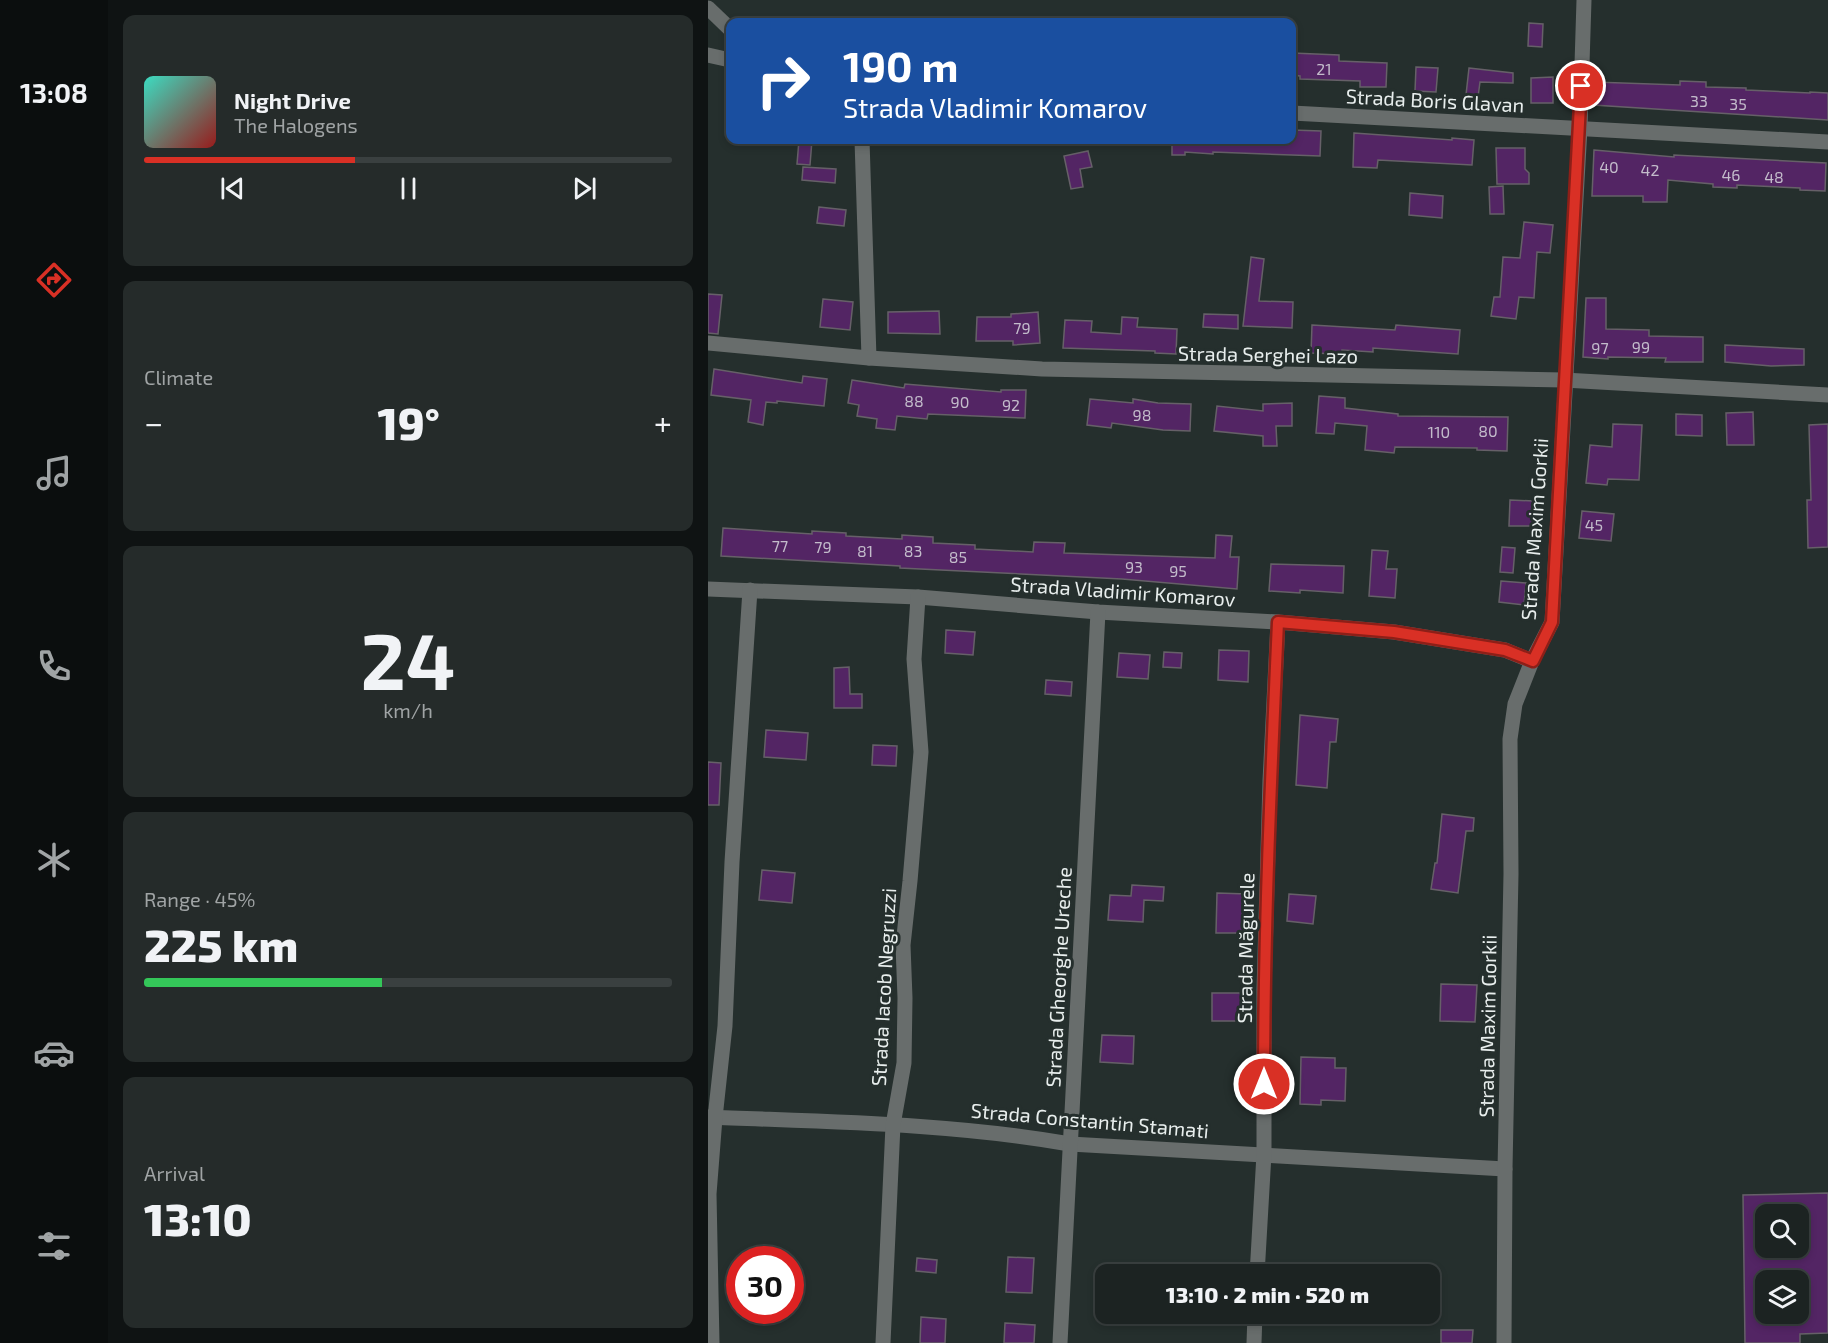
<!DOCTYPE html>
<html lang="en">
<head>
<meta charset="utf-8">
<style>
  body { margin:0; font-family:"Exo 2",sans-serif; background:#252b2a; color:#f1f3f6; height:100vh; display:flex; flex-direction:column; font-size:22px; white-space:nowrap }
  * { box-sizing:border-box; margin:0 }
  p { font-size:20px; color:#a0a4a5 }
  .icon { flex:none; width:33px; height:33px; fill:none; stroke:currentColor; stroke-width:2; stroke-linecap:round; stroke-linejoin:round }
  .map { position:relative; flex:1; overflow:hidden }
  .side { display:flex; flex-direction:column; gap:15px; padding:15px; background:#0f1313; width:600px }
  .side>* { flex:none }
  .hud { position:absolute; left:18px; top:18px; width:570px; height:126px; border-radius:12px; box-shadow:0 3px 9px #0003,0 0 0 2px #3a4040; background:#1a4fa0; color:#fff; overflow:hidden }
  .buttons { position:absolute; left:1047px; top:1204px; display:grid; gap:12px }
  .buttons a { display:grid; place-items:center; width:54px; height:54px; border-radius:12px; background:#1c2322; box-shadow:0 3px 9px #0003,0 0 0 2px #3a4040; font-size:30px }
  .speed { position:absolute; left:18px; top:1246px; display:flex; gap:12px; font-size:30px; font-weight:700; text-align:center }
  .speed>* { display:grid; place-content:center; width:78px; height:78px; border-radius:50%; background:#1c2322; box-shadow:0 3px 9px #0003,0 0 0 2px #3a4040; line-height:1 }
  .speed .limit { border:9px solid #d22; background:#fff; color:#111 }
  .pin { position:absolute; display:grid; place-items:center; width:51px; height:51px; color:#fff; margin:-26px; border:3px solid #fff; border-radius:50%; box-shadow:0 2px 6px #0007 }
  .me { position:absolute; width:66px; margin:-33px; rotate:0deg; stroke-linejoin:round; filter:drop-shadow(0 0 4px #0008) }
  .turn { display:flex; align-items:center; gap:21px; height:126px; padding:0 18px; font-size:27px }
  .turn .icon { width:78px; height:78px; stroke-width:2.5 }
  .turn b { display:block; font-size:42px; line-height:51px }
  .big { font-size:45px; font-weight:800; line-height:1.1 }
  .side .card { flex:1; display:flex; flex-direction:column; justify-content:center; gap:9px; min-width:0; padding:0 21px; border-radius:12px; background:#252b2a }
  .side .dial { align-items:center; gap:0 }
  .dial b { font-size:78px; line-height:1 }
  .song { display:flex; align-items:center; gap:18px }
  .cover { width:72px; height:72px; border-radius:9px; background:linear-gradient(135deg,hsl(170 70% 55%),hsl(0 70% 35%)) }
  .played { height:6px; border-radius:3px; background:linear-gradient(90deg,#d93025 40%,#3a4040 40%) }
  .keys { display:flex; justify-content:space-around; direction:ltr }
  .heat { display:flex; justify-content:space-between; align-items:center; font-size:33px; direction:ltr }
  .charge { height:9px; border-radius:4px; background:linear-gradient(90deg,#34c759 45%,#3a4040 0) }
  .trip { position:absolute; left:387px; top:1264px; width:345px; height:60px; border-radius:12px; background:#1c2322; box-shadow:0 3px 9px #0003,0 0 0 2px #3a4040; font-weight:800; line-height:60px; text-align:center }
  main { display:flex; flex:1; min-height:0 }
  .tab-bar { display:flex; flex-direction:column; width:108px; justify-content:space-around; align-items:center; background:#0b0e0e; color:#a0a4a5 }
  .tab-bar .icon { width:42px; height:42px }
  .tab-bar .on { color:#d93025 }
  .tab-bar b { font-size:27px; color:#f1f3f6 }
  .map>svg:first-child { display:block }
</style>
</head>
<body>
<main>
<nav class="tab-bar">
<b>13:08</b>
<svg class="icon on" aria-label="directions" viewBox="0 0 24 24"><path d="M12 3l9 9-9 9-9-9zM9 14v-3h6M13 9l2 2-2 2"/></svg>
<svg class="icon" aria-label="music" viewBox="0 0 24 24"><path d="M9 18V5l10-2v13"/><circle cx="6" cy="18" r="3"/><circle cx="16" cy="16" r="3"/></svg>
<svg class="icon" aria-label="phone" viewBox="0 0 24 24"><path d="M5 4h4l2 5-3 2q2 4 5 5l2-3 5 2v4C11 20 4 13 5 4z"/></svg>
<svg class="icon" aria-label="climate" viewBox="0 0 24 24"><path d="M12 3v18M4 7l16 10M4 17L20 7"/></svg>
<svg class="icon" aria-label="car" viewBox="0 0 24 24"><path d="M5 17H2v-5l4-1 3-4h7l3 4 3 1v5h-3M9 17h6M6 11h13"/><circle cx="7" cy="17" r="2"/><circle cx="17" cy="17" r="2"/></svg>
<svg class="icon" aria-label="filters" viewBox="0 0 24 24"><path d="M4 7h16M4 17h16"/><circle cx="9" cy="7" r="2"/><circle cx="15" cy="17" r="2"/></svg>
</nav>
<section class="side">
<div class="card">
<div class="song"><i class="cover"></i><div><b>Night Drive</b><p>The Halogens</p></div></div>
<div class="played"></div>
<div class="keys"><svg class="icon" aria-label="previous" viewBox="0 0 24 24"><path d="M18 5L8 12l10 7zM5 5v14"/></svg><svg class="icon" aria-label="pause" viewBox="0 0 24 24"><path d="M8 5v14M16 5v14"/></svg><svg class="icon" aria-label="next" viewBox="0 0 24 24"><path d="M6 5l10 7-10 7zM19 5v14"/></svg></div>
</div>
<div class="card"><p>Climate</p>
<div class="heat"><a>−</a><b class="big">19°</b><a>+</a></div>
</div>
<div class="card dial"><b>24</b><p>km/h</p></div>
<div class="card"><p>Range · 45%</p><b class="big">225 km</b><div class="charge"></div></div>
<div class="card"><p>Arrival</p><b class="big">13:10</b></div>
</section>
<div class="map">
<svg width="1120" height="1343" viewBox="0 0 1120 1343">
  <rect width="100%" height="100%" fill="#252f2d"/>
  <g fill="#532564" stroke="#666068" stroke-width="1.5" fill-rule="evenodd">
    <polygon points="821,23 835,24 834,47 820,46"/>
    <polygon points="584,53 631,55 631,61 679,63 678,87 652,87 652,81 592,79 592,76 584,75"/>
    <polygon points="708,67 730,68 728,92 707,91"/>
    <polygon points="761,68 805,73 805,83 772,82 770,97 758,95"/>
    <polygon points="845,77 845,103 823,103 823,78"/>
    <polygon points="972,81 998,82 998,87 1038,88 1038,90 1102,93 1102,92 1120,93 1120,120 885,105 886,82 972,85"/>
    <polygon points="584,130 613,131 612,156 505,152 505,154 477,152 477,155 464,155 464,140 584,140"/>
    <polygon points="646,133 744,140 744,138 766,140 764,165 670,160 669,168 645,167"/>
    <polygon points="91,140 104,140 102,165 89,164"/>
    <polygon points="788,148 817,148 817,169 821,173 821,184 789,184"/>
    <polygon points="886,150 966,157 966,155 1118,163 1117,191 1092,190 1092,188 1029,185 1029,188 1005,187 1005,184 960,180 959,202 935,202 935,196 884,196"/>
    <polygon points="380,151 384,167 372,169 375,187 363,189 356,156"/>
    <polygon points="95,167 128,169 127,183 94,180"/>
    <polygon points="795,186 796,214 782,214 781,187"/>
    <polygon points="702,193 735,196 734,218 701,215"/>
    <polygon points="111,207 138,210 136,226 109,223"/>
    <polygon points="816,222 845,225 842,253 829,252 826,298 811,297 808,319 783,316 786,297 792,297 795,257 812,258"/>
    <polygon points="543,257 556,259 551,301 585,302 584,328 535,326"/>
    <polygon points="0,294 14,295 10,334 0,333"/>
    <polygon points="878,298 898,298 898,329 941,330 941,336 995,337 995,362 957,362 958,358 900,357 900,359 875,357"/>
    <polygon points="115,299 145,302 142,330 112,327"/>
    <polygon points="231,311 232,334 180,333 180,312"/>
    <polygon points="330,312 332,343 305,345 305,341 268,341 269,317 303,317 303,314"/>
    <polygon points="496,314 530,315 530,329 495,327"/>
    <polygon points="414,317 430,318 429,327 469,329 468,354 447,353 447,351 355,348 357,320 384,321 383,332 413,334"/>
    <polygon points="604,325 687,330 688,325 752,330 750,354 665,348 665,352 634,350 634,354 603,353"/>
    <polygon points="1017,345 1096,349 1096,365 1063,366 1017,362"/>
    <polygon points="6,369 94,383 95,376 119,379 116,406 69,401 69,403 58,402 55,425 40,422 43,400 3,395"/>
    <polygon points="144,380 196,388 197,384 293,392 293,390 318,390 317,418 220,414 219,419 189,416 187,430 168,428 169,419 149,416 151,405 140,403"/>
    <polygon points="611,396 637,398 637,408 690,414 690,416 800,417 799,451 769,450 769,448 687,447 686,453 657,450 659,426 627,423 626,434 608,433"/>
    <polygon points="382,399 425,403 425,399 450,403 483,404 482,431 455,430 404,423 403,428 379,425"/>
    <polygon points="584,403 584,426 568,426 569,446 555,446 555,436 506,431 509,406 555,411 555,404"/>
    <polygon points="1045,412 1046,445 1019,445 1018,413"/>
    <polygon points="968,414 994,415 994,436 968,435"/>
    <polygon points="905,424 934,425 931,480 900,479 899,485 878,483 882,445 904,447"/>
    <polygon points="1120,424 1120,547 1100,548 1099,500 1103,500 1101,425"/>
    <polygon points="802,500 825,501 825,526 801,526"/>
    <polygon points="874,511 906,514 903,541 871,538"/>
    <polygon points="15,528 104,534 104,531 138,533 138,536 194,539 194,535 225,537 225,543 267,545 267,549 325,552 326,542 357,543 356,553 507,558 508,535 524,536 522,557 531,557 529,589 414,579 192,568 192,566 13,556"/>
    <polygon points="794,547 807,548 805,573 792,572"/>
    <polygon points="664,550 680,551 678,569 689,569 687,598 661,596"/>
    <polygon points="563,564 636,566 635,593 592,590 592,593 561,591"/>
    <polygon points="793,581 818,583 816,605 791,602"/>
    <polygon points="238,630 267,632 265,655 237,653"/>
    <polygon points="511,650 541,651 540,682 510,680"/>
    <polygon points="456,652 474,653 473,668 455,667"/>
    <polygon points="411,653 442,655 440,679 409,677"/>
    <polygon points="141,667 142,694 154,694 154,708 126,708 126,668"/>
    <polygon points="338,680 364,682 363,696 337,694"/>
    <polygon points="592,715 630,719 628,742 622,742 619,788 588,785"/>
    <polygon points="58,730 100,733 98,760 56,757"/>
    <polygon points="165,745 189,746 188,766 164,765"/>
    <polygon points="0,762 13,763 11,805 0,805"/>
    <polygon points="734,814 766,818 765,831 758,831 750,893 723,889 727,863 729,863"/>
    <polygon points="54,870 87,873 84,903 51,900"/>
    <polygon points="424,885 456,887 455,901 436,900 435,922 400,920 402,895 423,896"/>
    <polygon points="509,893 539,894 538,933 508,933"/>
    <polygon points="581,894 608,896 605,924 579,921"/>
    <polygon points="733,984 769,985 767,1022 732,1021"/>
    <rect x="504" y="993" width="33" height="28"/>
    <polygon points="394,1035 426,1036 425,1064 392,1062"/>
    <polygon points="593,1057 627,1058 627,1068 638,1068 637,1101 613,1100 613,1105 592,1104"/>
    <path d="M1120,1193V1333L1092,1334V1343H1037L1035,1195ZM1058,1215H1090V1248H1058ZM1058,1281H1090V1314H1058Z"/>
    <polygon points="300,1257 326,1258 324,1293 298,1292"/>
    <polygon points="209,1258 229,1260 228,1273 208,1271"/>
    <polygon points="213,1317 238,1319 237,1343 212,1343"/>
    <polygon points="297,1323 327,1325 326,1343 296,1343"/>
    <polygon points="733,1330 765,1330 764,1343 733,1343"/>
  </g>
  <g fill="none" stroke-linecap="round" stroke-linejoin="round">
    <g stroke="#686d6c" stroke-width="15">
      <polyline points="0,8 22,29"/>
      <polyline points="0,55 22,60"/>
      <polyline points="584,113 1120,142"/>
      <polyline points="154,140 161,358"/>
      <polyline points="0,589 210,597 390,612 570,622 686,632 797,650 824,661"/>
      <path d="M0,1117C120,1122 243,1123 362,1144L797,1169"/>
      <polyline points="549,1275 556,1154 556,990 562,781 570,622"/>
      <polyline points="4,1343 1,1194 7,1118 17,1026 24,862 42,590"/>
      <polyline points="175,1343 185,1125 196,1063 197,998 195,945 202,881 213,752 206,659 210,597"/>
      <polyline points="352,1343 390,612"/>
      <polyline points="546,1343 547,1314"/>
    </g>
    <g stroke="#686d6c" stroke-width="15">
      <polyline points="0,343 161,358 334,369 856,380 1120,395"/>
      <polyline points="796,1343 797,1169 803,874 802,739 807,704 824,661 844,622 872,128 876,0"/>
    </g>
  </g>
  <g fill="none" stroke-linecap="round" stroke-linejoin="round">
    <defs>
      <path id="route" d="M556,1084C556,929 563,776 570,622L686,632L797,650L825,661L844,622L873,86"/>
    </defs>
    <use href="#route" stroke="#8d1f18" stroke-width="15"/>
    <use href="#route" stroke="#d93025" stroke-width="10"/>
  </g>
  <g text-anchor="middle" dominant-baseline="central" stroke-width="6" stroke-linejoin="round" paint-order="stroke">
    <g font-size="16" fill="#c3bccb">
      <text x="616" y="68">21</text>
      <text x="991" y="100">33</text>
      <text x="1030" y="103">35</text>
      <text x="901" y="166">40</text>
      <text x="942" y="169">42</text>
      <text x="1023" y="174">46</text>
      <text x="1066" y="176">48</text>
      <text x="314" y="327">79</text>
      <text x="933" y="346">99</text>
      <text x="892" y="347">97</text>
      <text x="206" y="400">88</text>
      <text x="252" y="401">90</text>
      <text x="303" y="404">92</text>
      <text x="434" y="414">98</text>
      <text x="780" y="430">80</text>
      <text x="731" y="431">110</text>
      <text x="886" y="524">45</text>
      <text x="72" y="545">77</text>
      <text x="115" y="546">79</text>
      <text x="157" y="550">81</text>
      <text x="205" y="550">83</text>
      <text x="250" y="556">85</text>
      <text x="426" y="566">93</text>
      <text x="470" y="570">95</text>
    </g>
    <g font-size="20" fill="#e8eeed" stroke="#252f2d">
      <text transform="translate(727 100) rotate(3)">Strada Boris Glavan</text>
      <text transform="translate(560 354) rotate(1)">Strada Serghei Lazo</text>
      <text transform="translate(826 529) rotate(-86)">Strada Maxim Gorkii</text>
      <text transform="translate(415 591) rotate(4)">Strada Vladimir Komarov</text>
      <text transform="translate(537 948) rotate(-89)">Strada Măgurele</text>
      <text transform="translate(350 977) rotate(-87)">Strada Gheorghe Ureche</text>
      <text transform="translate(175 987) rotate(-87)">Strada Iacob Negruzzi</text>
      <text transform="translate(779 1026) rotate(-89)">Strada Maxim Gorkii</text>
      <text transform="translate(382 1120) rotate(5)">Strada Constantin Stamati</text>
    </g>
  </g>
</svg>
<div class="buttons">
<a><svg class="icon" aria-label="search" viewBox="0 0 24 24"><circle cx="10" cy="10" r="6"/><path d="M15 15l6 6"/></svg></a>
<a><svg class="icon" aria-label="layers" viewBox="0 0 24 24"><path d="M12 4l9 5-9 5-9-5zM3 14l9 5 9-5"/></svg></a>
</div>
<div class="speed"><div class="limit">30</div></div>
<div class="pin" style="left:873px;top:86px;background:#d93025"><svg class="icon" aria-label="arrive" viewBox="0 0 24 24"><path d="M6 21V4h12l-3 4 3 4H6"/></svg></div>
<svg class="me" style="left:556px;top:1084px" viewBox="-20 -20 40 40"><circle r="17" fill="#d93025" stroke="#fff" stroke-width="3"/><path d="M0-11L8 9 0 5-8 9z" fill="#fff"/></svg>
<div class="trip">13:10 · 2 min · 520 m</div>
<div class="hud">
<div class="turn"><svg class="icon" aria-label="right" viewBox="0 0 24 24"><path d="M7 20v-9h11M14 6l5 5-5 5"/></svg><div><b>190 m</b>Strada Vladimir Komarov</div></div>
</div>
</div>
</main>
</body>
</html>
